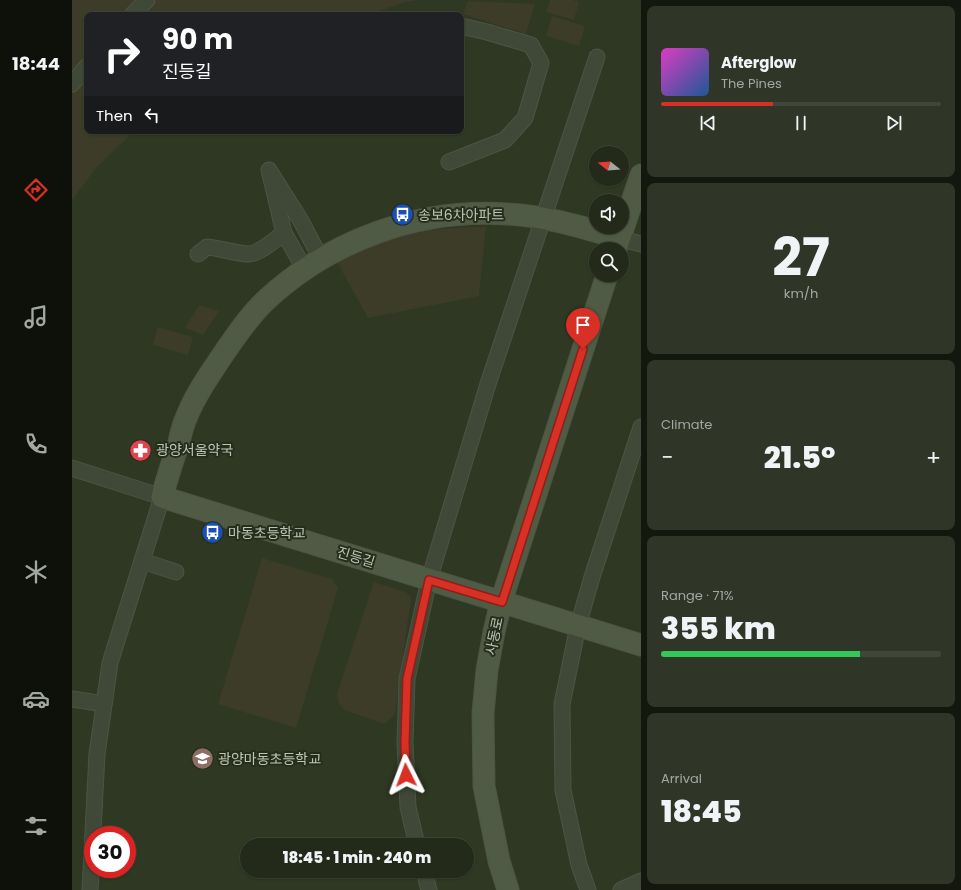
<!DOCTYPE html>
<html lang="en">
<head>
<meta charset="utf-8">
<style>
  body { margin:0; font-family:Poppins,"Noto Sans KR",sans-serif; background:#2f3627; color:#f1f3f6; height:100vh; display:flex; flex-direction:column; font-size:15px; white-space:nowrap }
  * { box-sizing:border-box; margin:0 }
  p { font-size:13px; color:#a3a7a2 }
  .icon { flex:none; width:22px; height:22px; fill:none; stroke:currentColor; stroke-width:2; stroke-linecap:round; stroke-linejoin:round }
  .map { position:relative; flex:1; overflow:hidden }
  .details { display:flex; flex-direction:column; gap:6px; padding:6px; background:#13170e; width:320px }
  .details>* { flex:none }
  .banner { position:absolute; left:12px; top:12px; width:380px; height:122px; border-radius:8px; box-shadow:0 1px 3px #0004,0 0 0 1px #404639; background:#202124; color:#fff; overflow:hidden }
  .needle { width:26px; rotate:287deg }
  .fabs { position:absolute; left:517px; top:146px; display:grid; gap:8px }
  .fabs a { display:grid; place-items:center; width:40px; height:40px; border-radius:50%; background:#232a1a; box-shadow:0 1px 3px #0004,0 0 0 1px #404639; font-size:20px }
  .speed { position:absolute; left:12px; top:826px; display:flex; gap:8px; font-size:20px; font-weight:700; text-align:center }
  .speed>* { display:grid; place-content:center; width:52px; height:52px; border-radius:50%; background:#232a1a; box-shadow:0 1px 3px #0004,0 0 0 1px #404639; line-height:1 }
  .speed .limit { border:6px solid #d22; background:#fff; color:#111 }
  .pin { position:absolute; display:grid; place-items:center; width:34px; height:34px; color:#fff; margin:-41px -17px; border-radius:50% 50% 50% 0; rotate:-45deg; box-shadow:0 0 4px #0007 }
  .pin .icon { rotate:45deg }
  .me { position:absolute; width:44px; margin:-22px; rotate:357deg; stroke-linejoin:round; filter:drop-shadow(0 0 3px #0008) }
  .turn { display:flex; align-items:center; gap:14px; height:84px; padding:0 12px; font-size:18px }
  .turn .icon { width:52px; height:52px; stroke-width:2.5 }
  .turn b { display:block; font-size:28px; line-height:34px }
  .then { display:flex; align-items:center; height:38px; padding:0 12px; background:#0003; gap:8px; font-size:15px }
  .big { font-size:30px; font-weight:800; line-height:1.1 }
  .details .tile { flex:1; display:flex; flex-direction:column; justify-content:center; gap:6px; min-width:0; padding:0 14px; border-radius:8px; background:#2f3627 }
  .details .dial { align-items:center; gap:0 }
  .dial b { font-size:52px; line-height:1 }
  .song { display:flex; align-items:center; gap:12px }
  .cover { width:48px; height:48px; border-radius:6px; background:linear-gradient(135deg,hsl(310 70% 55%),hsl(210 70% 35%)) }
  .played { height:4px; border-radius:2px; background:linear-gradient(90deg,#d93025 40%,#404639 40%) }
  .keys { display:flex; justify-content:space-around; direction:ltr }
  .heat { display:flex; justify-content:space-between; align-items:center; font-size:22px; direction:ltr }
  .charge { height:6px; border-radius:3px; background:linear-gradient(90deg,#34c759 71%,#404639 0) }
  .trip { position:absolute; left:168px; top:838px; width:234px; height:40px; border-radius:20px; background:#232a1a; box-shadow:0 1px 3px #0004,0 0 0 1px #404639; font-weight:800; line-height:40px; text-align:center }
  main { display:flex; flex:1; min-height:0 }
  .dock { display:flex; flex-direction:column; width:72px; justify-content:space-around; align-items:center; background:#0e110a; color:#a3a7a2 }
  .dock .icon { width:28px; height:28px }
  .dock .on { color:#d93025 }
  .dock b { font-size:18px; color:#f1f3f6 }
  .map>svg:first-child { display:block }
</style>
</head>
<body>
<main>
<nav class="dock">
<b>18:44</b>
<svg class="icon on" aria-label="directions" viewBox="0 0 24 24"><path d="M12 3l9 9-9 9-9-9zM9 14v-3h6M13 9l2 2-2 2"/></svg>
<svg class="icon" aria-label="music" viewBox="0 0 24 24"><path d="M9 18V5l10-2v13"/><circle cx="6" cy="18" r="3"/><circle cx="16" cy="16" r="3"/></svg>
<svg class="icon" aria-label="phone" viewBox="0 0 24 24"><path d="M5 4h4l2 5-3 2q2 4 5 5l2-3 5 2v4C11 20 4 13 5 4z"/></svg>
<svg class="icon" aria-label="climate" viewBox="0 0 24 24"><path d="M12 3v18M4 7l16 10M4 17L20 7"/></svg>
<svg class="icon" aria-label="car" viewBox="0 0 24 24"><path d="M5 17H2v-5l4-1 3-4h7l3 4 3 1v5h-3M9 17h6M6 11h13"/><circle cx="7" cy="17" r="2"/><circle cx="17" cy="17" r="2"/></svg>
<svg class="icon" aria-label="filters" viewBox="0 0 24 24"><path d="M4 7h16M4 17h16"/><circle cx="9" cy="7" r="2"/><circle cx="15" cy="17" r="2"/></svg>
</nav>
<div class="map">
<svg width="569" height="890" viewBox="0 0 569 890">
  <rect width="100%" height="100%" fill="#2f3823"/>
  <g fill="#3c3c28">
    <polygon points="0,0 345,0 330,3 296,15 15,15 15,131 62,131 23,169 0,201"/>
    <polygon points="478,0 501,0 507,2 502,20 474,12"/>
    <polygon points="396,1 463,4 454,34 391,14"/>
    <polygon points="480,16 513,26 507,46 474,36"/>
    <polygon points="397,227 414,227 407,296 296,318 265,262 306,243 354,230"/>
    <polygon points="127,305 147,311 131,335 113,328"/>
    <polygon points="86,327 121,337 116,355 81,345"/>
    <polygon points="190,558 260,579 266,588 224,728 146,704"/>
    <polygon points="302,582 334,592 339,597 323,714 313,724 272,710 267,704 265,694"/>
  </g>
  <g fill="none" stroke-linecap="round" stroke-linejoin="round">
    <defs>
      <g id="street">
        <polyline points="60,15 75,0"/>
        <polyline points="0,84 15,66"/>
        <polyline points="377,162 433,140 453,118 469,63 459,45 415,32 389,26"/>
        <polyline points="547,238 569,244"/>
        <path d="M126,254L135,247C148,248 161,253 175,254C186,255 203,240 212,233"/>
        <polyline points="233,270 212,233 197,170 229,221 249,259"/>
        <polyline points="0,468 90,497 38,663 25,754 18,890"/>
        <polyline points="70,561 104,572"/>
        <polyline points="0,699 32,704"/>
        <polyline points="345,845 336,807 333,743 335,679 357,580 416,384 525,57"/>
        <polyline points="352,871 357,890"/>
        <polyline points="516,890 507,865 491,790 490,704 506,626 520,577 569,427"/>
        <polyline points="549,890 569,881"/>
      </g>
      <g id="secondary">
        <path d="M547,238C510,227 474,216 435,214C347,208 258,240 193,301C177,316 163,337 150,356C138,374 123,395 115,416C111,424 109,433 107,442C101,460 95,478 90,497L569,645"/>
        <polyline points="544,249 569,175"/>
        <polyline points="436,890 427,861 412,786 411,713 415,670 422,632 429,602 535,275"/>
      </g>
    </defs>
    <use href="#street" stroke="#4c5543" stroke-width="17"/>
    <use href="#secondary" stroke="#4c5543" stroke-width="23"/>
    <use href="#street" stroke="#404937" stroke-width="15"/>
    <use href="#secondary" stroke="#505b45" stroke-width="21"/>
  </g>
  <g fill="none" stroke-linecap="round" stroke-linejoin="round">
    <defs>
      <polyline id="route" points="334,775 333,743 335,679 357,580 430,602 511,349"/>
    </defs>
    <use href="#route" stroke="#8d1f18" stroke-width="10"/>
    <use href="#route" stroke="#d93025" stroke-width="7"/>
  </g>
  <defs>
    <symbol id="bus-disc" viewBox="-11 -11 22 22"><circle r="9.5" fill="#1a4fb4" stroke="#252d1c"/><path d="M-5-6H5V4H4V6H2V4H-2V6H-4V4H-5ZM-3.5-4V0h7V-4ZM-3.5 1.2v1.5H-2V1.2ZM2 1.2v1.5H3.5V1.2Z" fill="#fff"/></symbol>
    <symbol id="pharmacy-disc" viewBox="-11 -11 22 22"><circle r="9.5" fill="#e0444e" stroke="#252d1c"/><path d="M-2-6h4v4h4v4h-4v4h-4v-4h-4v-4h4Z" fill="#fff"/></symbol>
    <symbol id="school-disc" viewBox="-11 -11 22 22"><circle r="9.5" fill="#8d6e63" stroke="#252d1c"/><path d="M0-5L7-2L0 1L-7-2ZM-4 1L0 2.5L4 1V4Q0 6-4 4Z" fill="#fff"/></symbol>
  </defs>
  <g fill-rule="evenodd">
    <use href="#bus-disc" x="318" y="202" width="25" height="25"/>
    <use href="#pharmacy-disc" x="56" y="438" width="25" height="25"/>
    <use href="#bus-disc" x="128" y="520" width="25" height="25"/>
    <use href="#school-disc" x="118" y="746" width="25" height="25"/>
  </g>
  <g text-anchor="middle" dominant-baseline="central" stroke-width="4" stroke-linejoin="round" paint-order="stroke">
    <g font-size="14" fill="#bbc5b2" stroke="#252d1c" text-anchor="start">
      <text x="346" y="215">송보6차아파트</text>
      <text x="84" y="450">광양서울약국</text>
      <text x="156" y="533">마동초등학교</text>
      <text x="146" y="759">광양마동초등학교</text>
    </g>
    <g font-size="14" fill="#bbc5b2" stroke="#252d1c">
      <text transform="translate(284 557) rotate(17)">진등길</text>
      <text transform="translate(422 636) rotate(-78)">사동로</text>
    </g>
  </g>
</svg>
<div class="fabs">
<a><svg class="needle" viewBox="-14 -14 28 28"><path d="M0-13l5 13h-10z" fill="#e53935"/><path d="M0 13l5-13h-10z" fill="#a3a7a2"/></svg></a>
<a><svg class="icon" aria-label="sound" viewBox="0 0 24 24"><path d="M4 9h4l5-4v14l-5-4H4zM17 9q2 3 0 6"/></svg></a>
<a><svg class="icon" aria-label="search" viewBox="0 0 24 24"><circle cx="10" cy="10" r="6"/><path d="M15 15l6 6"/></svg></a>
</div>
<div class="speed"><div class="limit">30</div></div>
<div class="pin" style="left:511px;top:349px;background:#d93025"><svg class="icon" aria-label="arrive" viewBox="0 0 24 24"><path d="M6 21V4h12l-3 4 3 4H6"/></svg></div>
<svg class="me" style="left:334px;top:775px" viewBox="-20 -20 40 40"><path d="M0-17L14 15 0 8-14 15z" fill="#d93025" stroke="#fff" stroke-width="4"/></svg>
<div class="trip">18:45 · 1 min · 240 m</div>
<div class="banner">
<div class="turn"><svg class="icon" aria-label="right" viewBox="0 0 24 24"><path d="M7 20v-9h11M14 6l5 5-5 5"/></svg><div><b>90 m</b>진등길</div></div>
<div class="then">Then<svg class="icon" aria-label="left" viewBox="0 0 24 24"><path d="M17 20v-9H6M10 6l-5 5 5 5"/></svg></div>
</div>
</div>
<section class="details">
<div class="tile">
<div class="song"><i class="cover"></i><div><b>Afterglow</b><p>The Pines</p></div></div>
<div class="played"></div>
<div class="keys"><svg class="icon" aria-label="previous" viewBox="0 0 24 24"><path d="M18 5L8 12l10 7zM5 5v14"/></svg><svg class="icon" aria-label="pause" viewBox="0 0 24 24"><path d="M8 5v14M16 5v14"/></svg><svg class="icon" aria-label="next" viewBox="0 0 24 24"><path d="M6 5l10 7-10 7zM19 5v14"/></svg></div>
</div>
<div class="tile dial"><b>27</b><p>km/h</p></div>
<div class="tile"><p>Climate</p>
<div class="heat"><a>−</a><b class="big">21.5°</b><a>+</a></div>
</div>
<div class="tile"><p>Range · 71%</p><b class="big">355 km</b><div class="charge"></div></div>
<div class="tile"><p>Arrival</p><b class="big">18:45</b></div>
</section>
</main>
</body>
</html>
